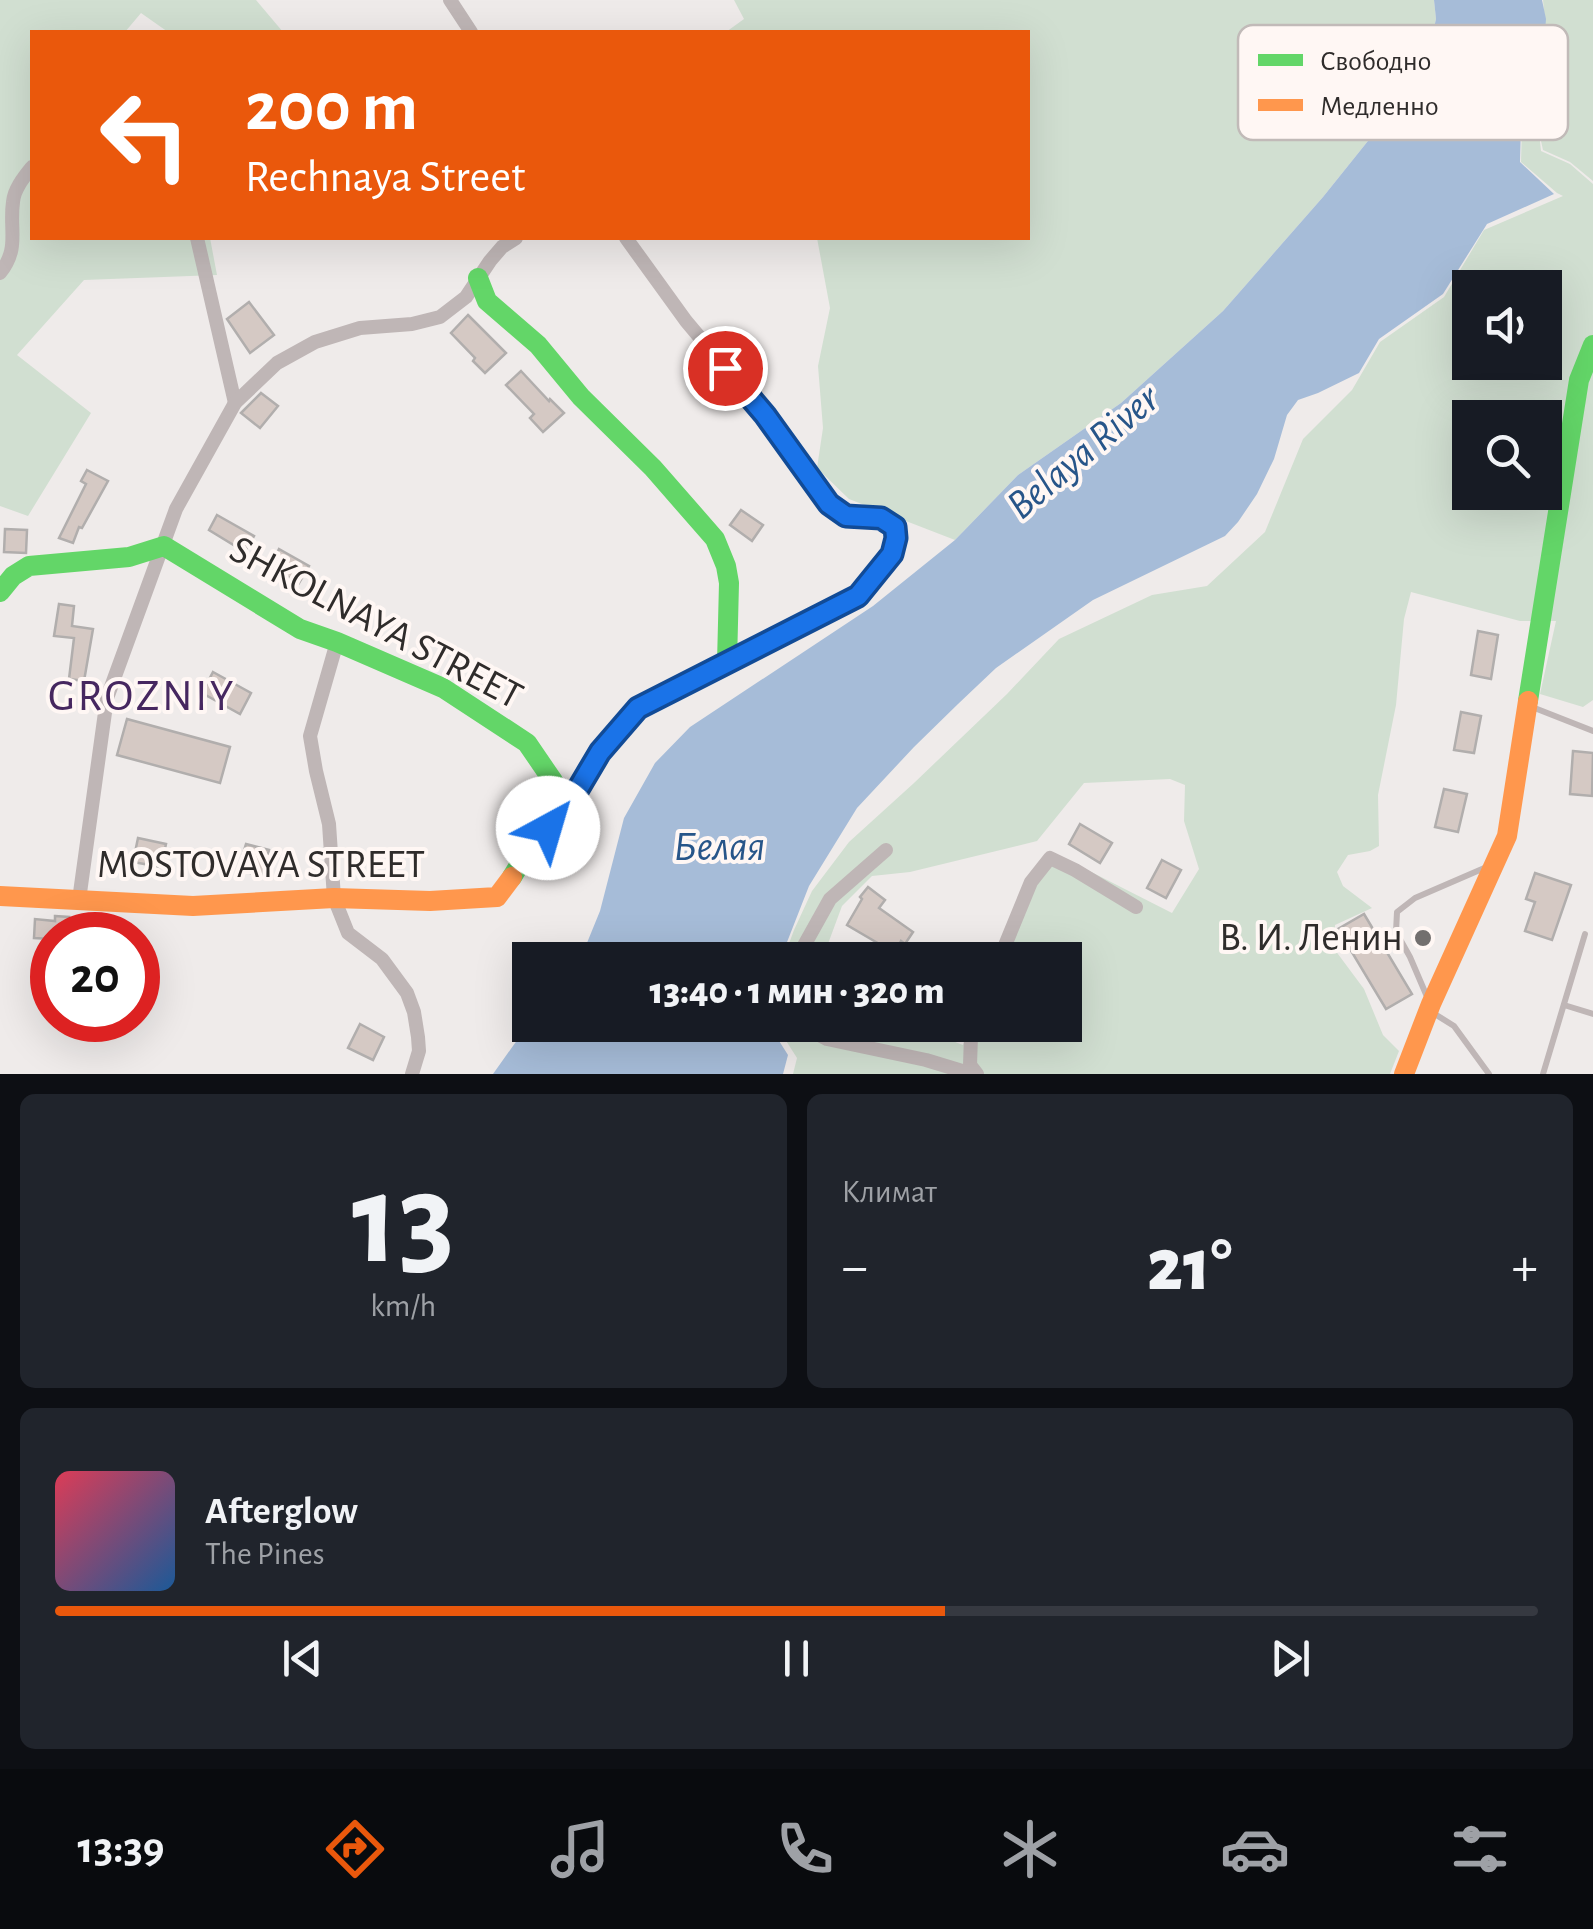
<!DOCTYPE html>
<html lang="ru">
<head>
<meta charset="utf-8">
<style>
  body { margin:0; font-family:"Alegreya Sans",sans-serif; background:#20242c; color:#f1f3f6; height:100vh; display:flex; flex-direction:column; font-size:38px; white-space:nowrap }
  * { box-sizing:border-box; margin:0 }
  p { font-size:32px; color:#9ea1a6 }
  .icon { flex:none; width:55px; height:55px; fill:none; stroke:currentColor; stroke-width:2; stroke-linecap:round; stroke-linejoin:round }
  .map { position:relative; height:1074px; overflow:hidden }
  .side { display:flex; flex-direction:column; gap:20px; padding:20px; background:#0d0f14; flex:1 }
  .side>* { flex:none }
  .banner { position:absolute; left:30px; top:30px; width:1000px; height:210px; border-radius:0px; box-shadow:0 10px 40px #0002; background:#ea580c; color:#fff; overflow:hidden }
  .fabs { position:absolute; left:1452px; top:270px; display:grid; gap:20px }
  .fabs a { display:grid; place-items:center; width:110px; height:110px; border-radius:0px; background:#171b24; box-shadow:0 10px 40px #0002; font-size:50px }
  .speed { position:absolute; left:30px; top:912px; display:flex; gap:20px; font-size:50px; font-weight:700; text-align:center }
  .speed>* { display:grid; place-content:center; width:130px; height:130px; border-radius:50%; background:#171b24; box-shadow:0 10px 40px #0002; line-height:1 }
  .speed .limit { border:15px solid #d22; background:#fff; color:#111 }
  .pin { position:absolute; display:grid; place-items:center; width:85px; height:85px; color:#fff; margin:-42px; border:5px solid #fff; border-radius:50%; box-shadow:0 2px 10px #0007 }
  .me { position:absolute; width:110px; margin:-55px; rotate:39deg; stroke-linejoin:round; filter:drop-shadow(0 0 8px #0008) }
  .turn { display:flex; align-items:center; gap:35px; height:210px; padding:0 50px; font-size:45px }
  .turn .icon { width:130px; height:130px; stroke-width:2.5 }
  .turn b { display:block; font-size:70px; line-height:85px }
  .big { font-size:75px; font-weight:800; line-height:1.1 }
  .side .widget { flex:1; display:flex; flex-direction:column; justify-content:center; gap:15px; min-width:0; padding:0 35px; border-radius:15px; background:#20242c }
  .side .dial { align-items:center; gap:0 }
  .dial b { font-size:130px; line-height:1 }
  .song { display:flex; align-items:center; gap:30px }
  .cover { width:120px; height:120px; border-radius:15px; background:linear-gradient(135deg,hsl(350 70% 55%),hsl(210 70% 35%)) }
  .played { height:10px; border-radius:5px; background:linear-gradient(90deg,#ea580c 60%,#363941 60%) }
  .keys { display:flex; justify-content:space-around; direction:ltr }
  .heat { display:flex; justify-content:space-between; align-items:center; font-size:55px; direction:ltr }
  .side .tiles { flex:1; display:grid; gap:20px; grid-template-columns:1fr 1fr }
  .widget:last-child { grid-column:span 2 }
  .trip { position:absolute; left:512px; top:942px; width:570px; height:100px; border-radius:0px; background:#171b24; box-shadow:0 10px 40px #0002; font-weight:800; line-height:100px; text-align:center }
  .menu { display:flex; height:160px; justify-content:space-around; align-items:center; background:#090b0e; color:#9ea1a6 }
  .menu .icon { width:70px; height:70px }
  .menu .on { color:#ea580c }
  .menu b { font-size:45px; color:#f1f3f6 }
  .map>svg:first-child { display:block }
</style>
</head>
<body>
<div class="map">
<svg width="1593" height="1074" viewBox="0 0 1593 1074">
  <rect width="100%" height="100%" fill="#efebea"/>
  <g fill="#d1dfd1" fill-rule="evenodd">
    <polygon points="0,0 256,0 283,32 168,32 141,13 125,32 32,32 32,238 210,238 217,275 84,280 17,355 91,413 28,516 0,506"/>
    <polygon points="734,0 1434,0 1436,19 1430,45 1412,79 1384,121 1323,197 1223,311 1121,403 1018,475 955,540 849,499 817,468 823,428 818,366 830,308 817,238 1028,238 1028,32 726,32 744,19"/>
    <path d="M1543,0H1593V181L1570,162L1543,150L1539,132L1541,151L1570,164L1593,184V700L1583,707L1540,694L1556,621H1520L1411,592L1404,619L1396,705L1378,795L1379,846L1370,851L1348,855L1337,872L1343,886L1372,908L1335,925V950L1364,989L1383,1035L1399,1051L1390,1074H793L797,1058L776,1025H911L963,1045L971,1025H1065V960H995L1028,878L1050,851L1172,913L1199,869L1184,821L1185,785L1170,779L1084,783L1037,841L910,872L872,876L842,906L822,960H783L794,930L812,891L849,842L914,783L1007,694L1059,639L1152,595L1207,586L1265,532L1303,439L1352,390L1380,342L1444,297L1484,230L1563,196L1557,193L1521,162L1522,125L1546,33ZM1470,288H1545V362H1470ZM1470,418H1545V492H1470Z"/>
  </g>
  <g fill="#a6bcd8">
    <polygon points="1434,0 1542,0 1546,19 1545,32 1521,124 1520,162 1554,194 1487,224 1443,294 1379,339 1359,373 1318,393 1298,400 1287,415 1274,459 1257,494 1238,522 1225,536 1093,600 996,668 958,704 914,747 857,808 809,886 780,960 580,960 600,911 624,818 655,763 690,727 873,606 955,540 1018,475 1121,403 1223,311 1323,197 1384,121 1412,79 1430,45 1436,19"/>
    <polygon points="530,1022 530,1025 769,1025 788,1055 783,1074 493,1074"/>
  </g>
  <g fill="#d5c9c4" stroke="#b1aead" stroke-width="2.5">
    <polygon points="249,302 274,335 250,353 227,319"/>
    <polygon points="468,315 506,353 485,373 473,361 475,358 451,333"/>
    <polygon points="521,371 549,401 550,399 564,413 543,432 530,418 534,414 506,385"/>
    <polygon points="261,393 278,406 260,428 241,413"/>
    <polygon points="87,470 108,481 82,528 79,527 73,543 59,538 86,484 81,481"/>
    <polygon points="741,510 763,525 752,541 730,525"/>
    <polygon points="217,515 254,536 245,552 209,530"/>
    <polygon points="5,529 27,530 26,553 4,552"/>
    <polygon points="279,549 309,566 299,583 270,567"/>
    <polygon points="59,604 74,606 72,626 93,629 84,681 69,679 74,638 54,636"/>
    <polygon points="1478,631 1498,635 1491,679 1471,675"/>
    <polygon points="213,672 251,693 240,714 202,693"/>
    <polygon points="1461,712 1481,716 1474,753 1454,750"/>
    <polygon points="127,719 230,747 220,783 117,755"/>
    <polygon points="1573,751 1593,753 1592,796 1570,794"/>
    <polygon points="1444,789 1467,794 1458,832 1435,827"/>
    <polygon points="1080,824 1112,843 1100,863 1069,844"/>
    <polygon points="138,838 166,844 161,867 133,862"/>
    <polygon points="246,844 269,850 262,876 239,870 242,858 244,858 242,857"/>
    <polygon points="1162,860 1181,870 1166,898 1147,888"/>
    <polygon points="1535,873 1571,885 1552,940 1525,931 1535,902 1526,899"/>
    <polygon points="868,887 885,900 879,908 913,932 905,944 901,941 892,960 877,954 881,945 847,925 862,899 860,897"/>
    <polygon points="1364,914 1412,994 1386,1009 1338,929"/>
    <polygon points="55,916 69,917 68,923 101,926 100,935 50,935 50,939 34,938 35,919 55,921"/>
    <polygon points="360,1024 384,1037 373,1060 348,1048"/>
  </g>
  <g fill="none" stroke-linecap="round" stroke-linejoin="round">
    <g stroke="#bfb6b6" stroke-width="6">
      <polyline points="1532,707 1593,731"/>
      <polyline points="556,823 561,818 600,752 638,708 858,596 892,554"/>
      <polyline points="1428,999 1410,957 1396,932 1397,912 1415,898 1489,866"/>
      <polyline points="1564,1005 1593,1014"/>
      <polyline points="1430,1011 1454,1026 1489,1074"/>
      <polyline points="1543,1074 1585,934"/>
    </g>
    <g stroke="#bfb6b6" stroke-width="14">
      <polyline points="450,0 471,32"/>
      <polyline points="197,238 235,403"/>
      <polyline points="626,238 686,321 765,415 829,504 846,516 881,518 895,527 896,538 892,553"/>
      <path d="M0,273C20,248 9,230 13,202C14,189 24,177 32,167"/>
      <polyline points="337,642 310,736 316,771 329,824 334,898 348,933 382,959 407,993 414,1012 418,1037 419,1051 412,1074"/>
      <polyline points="79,900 107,698 176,509 235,403 277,363 315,342 360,328 412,324 440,317 466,297 490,261 502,247 516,238"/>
      <polyline points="796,960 830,899 886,850"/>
      <polyline points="999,960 1031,882 1050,858 1075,870 1136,907"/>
      <polyline points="800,1025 827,1039 926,1060 972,1074"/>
      <polyline points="976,1025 971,1036 970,1065 977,1074"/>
    </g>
    <g stroke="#63d668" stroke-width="20">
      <polyline points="478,278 487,301 538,345 581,397 653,468 715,539 726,566 729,583 727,663"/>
      <polyline points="0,592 13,576 29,566 129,557 164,546 300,629 337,642 443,688 527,743 553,781 548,827 524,857 512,877"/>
      <polyline points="1528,701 1579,380 1593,345"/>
    </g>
    <g stroke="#ff974d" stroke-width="20">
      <polyline points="0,896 193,906 334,898 430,901 497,897 512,877"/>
      <polyline points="1404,1074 1431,1004 1507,836 1528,701"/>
    </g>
  </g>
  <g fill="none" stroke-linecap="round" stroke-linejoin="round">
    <defs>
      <polyline id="route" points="548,828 561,818 600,752 638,708 858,596 892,554 896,538 895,527 881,518 846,516 829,504 765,415 725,368"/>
    </defs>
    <use href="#route" stroke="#114b97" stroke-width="25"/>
    <use href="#route" stroke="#1a73e8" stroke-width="18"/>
  </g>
  <circle fill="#726f6e" stroke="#fff7f4" stroke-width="4" cx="1423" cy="938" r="10"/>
  <g text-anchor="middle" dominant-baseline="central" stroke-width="8" stroke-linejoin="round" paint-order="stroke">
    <g font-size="40" fill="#2f2c2b" stroke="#fff7f4">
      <text transform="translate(376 623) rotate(28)">SHKOLNAYA STREET</text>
      <text x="261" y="865">MOSTOVAYA STREET</text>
    </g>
    <g font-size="40" fill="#2f2c2b" stroke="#fff7f4" text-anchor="end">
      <text x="1403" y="938">В. И. Ленин</text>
    </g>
    <g font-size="42" font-style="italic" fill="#275589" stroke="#fff7f4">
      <text transform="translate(1083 452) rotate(-40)">Belaya River</text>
      <text x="719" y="847">Белая</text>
    </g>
    <g font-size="45" letter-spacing="2.5" fill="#462760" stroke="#fff7f4">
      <text x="142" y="696">GROZNIY</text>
    </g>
  </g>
  <rect x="1238" y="25" width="330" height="115" rx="15" fill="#fff7f4" stroke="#c1bab8" stroke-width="2.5"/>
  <rect x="1258" y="54" width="45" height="12" fill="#63d668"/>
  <rect x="1258" y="99" width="45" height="12" fill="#ff974d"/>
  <g font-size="28" fill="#2f2c2b">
    <text x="1320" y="70">Свободно</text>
    <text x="1320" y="115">Медленно</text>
  </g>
</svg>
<div class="fabs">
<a><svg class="icon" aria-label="sound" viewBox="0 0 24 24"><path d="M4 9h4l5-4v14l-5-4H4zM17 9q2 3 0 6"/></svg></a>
<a><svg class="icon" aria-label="search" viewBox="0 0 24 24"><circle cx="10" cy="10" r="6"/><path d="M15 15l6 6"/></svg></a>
</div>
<div class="speed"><div class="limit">20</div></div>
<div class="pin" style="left:725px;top:368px;background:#d93025"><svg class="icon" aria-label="arrive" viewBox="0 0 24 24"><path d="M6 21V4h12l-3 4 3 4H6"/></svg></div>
<svg class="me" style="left:548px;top:828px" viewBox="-20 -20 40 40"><circle r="19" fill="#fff"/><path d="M0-13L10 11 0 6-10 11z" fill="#1a73e8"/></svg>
<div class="trip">13:40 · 1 мин · 320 m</div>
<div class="banner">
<div class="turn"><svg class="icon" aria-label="left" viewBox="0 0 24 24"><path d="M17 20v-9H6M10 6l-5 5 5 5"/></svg><div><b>200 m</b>Rechnaya Street</div></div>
</div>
</div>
<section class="side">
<div class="tiles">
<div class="widget dial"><b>13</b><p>km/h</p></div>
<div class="widget"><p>Климат</p>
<div class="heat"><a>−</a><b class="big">21°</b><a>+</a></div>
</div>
<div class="widget">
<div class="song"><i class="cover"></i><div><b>Afterglow</b><p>The Pines</p></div></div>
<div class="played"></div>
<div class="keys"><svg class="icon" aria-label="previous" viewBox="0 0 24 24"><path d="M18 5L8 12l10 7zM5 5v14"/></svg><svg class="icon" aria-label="pause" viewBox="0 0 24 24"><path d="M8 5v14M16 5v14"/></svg><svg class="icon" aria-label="next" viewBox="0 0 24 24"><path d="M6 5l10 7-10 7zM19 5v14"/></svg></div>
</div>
</div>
</section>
<nav class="menu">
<b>13:39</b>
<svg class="icon on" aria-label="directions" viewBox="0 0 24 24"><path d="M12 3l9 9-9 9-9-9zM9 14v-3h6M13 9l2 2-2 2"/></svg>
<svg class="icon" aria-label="music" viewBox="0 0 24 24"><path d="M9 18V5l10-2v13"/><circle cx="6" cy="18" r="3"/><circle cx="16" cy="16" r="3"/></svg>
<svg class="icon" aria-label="phone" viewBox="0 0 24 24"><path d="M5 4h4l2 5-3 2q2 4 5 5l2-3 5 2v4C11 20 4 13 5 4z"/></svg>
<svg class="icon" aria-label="climate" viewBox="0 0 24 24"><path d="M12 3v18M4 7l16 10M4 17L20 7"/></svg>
<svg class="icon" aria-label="car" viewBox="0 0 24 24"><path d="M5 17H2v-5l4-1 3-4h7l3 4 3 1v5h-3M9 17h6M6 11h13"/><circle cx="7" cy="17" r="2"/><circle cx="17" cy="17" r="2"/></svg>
<svg class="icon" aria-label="filters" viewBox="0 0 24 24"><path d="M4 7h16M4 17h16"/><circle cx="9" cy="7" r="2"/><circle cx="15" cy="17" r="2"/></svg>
</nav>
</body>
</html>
